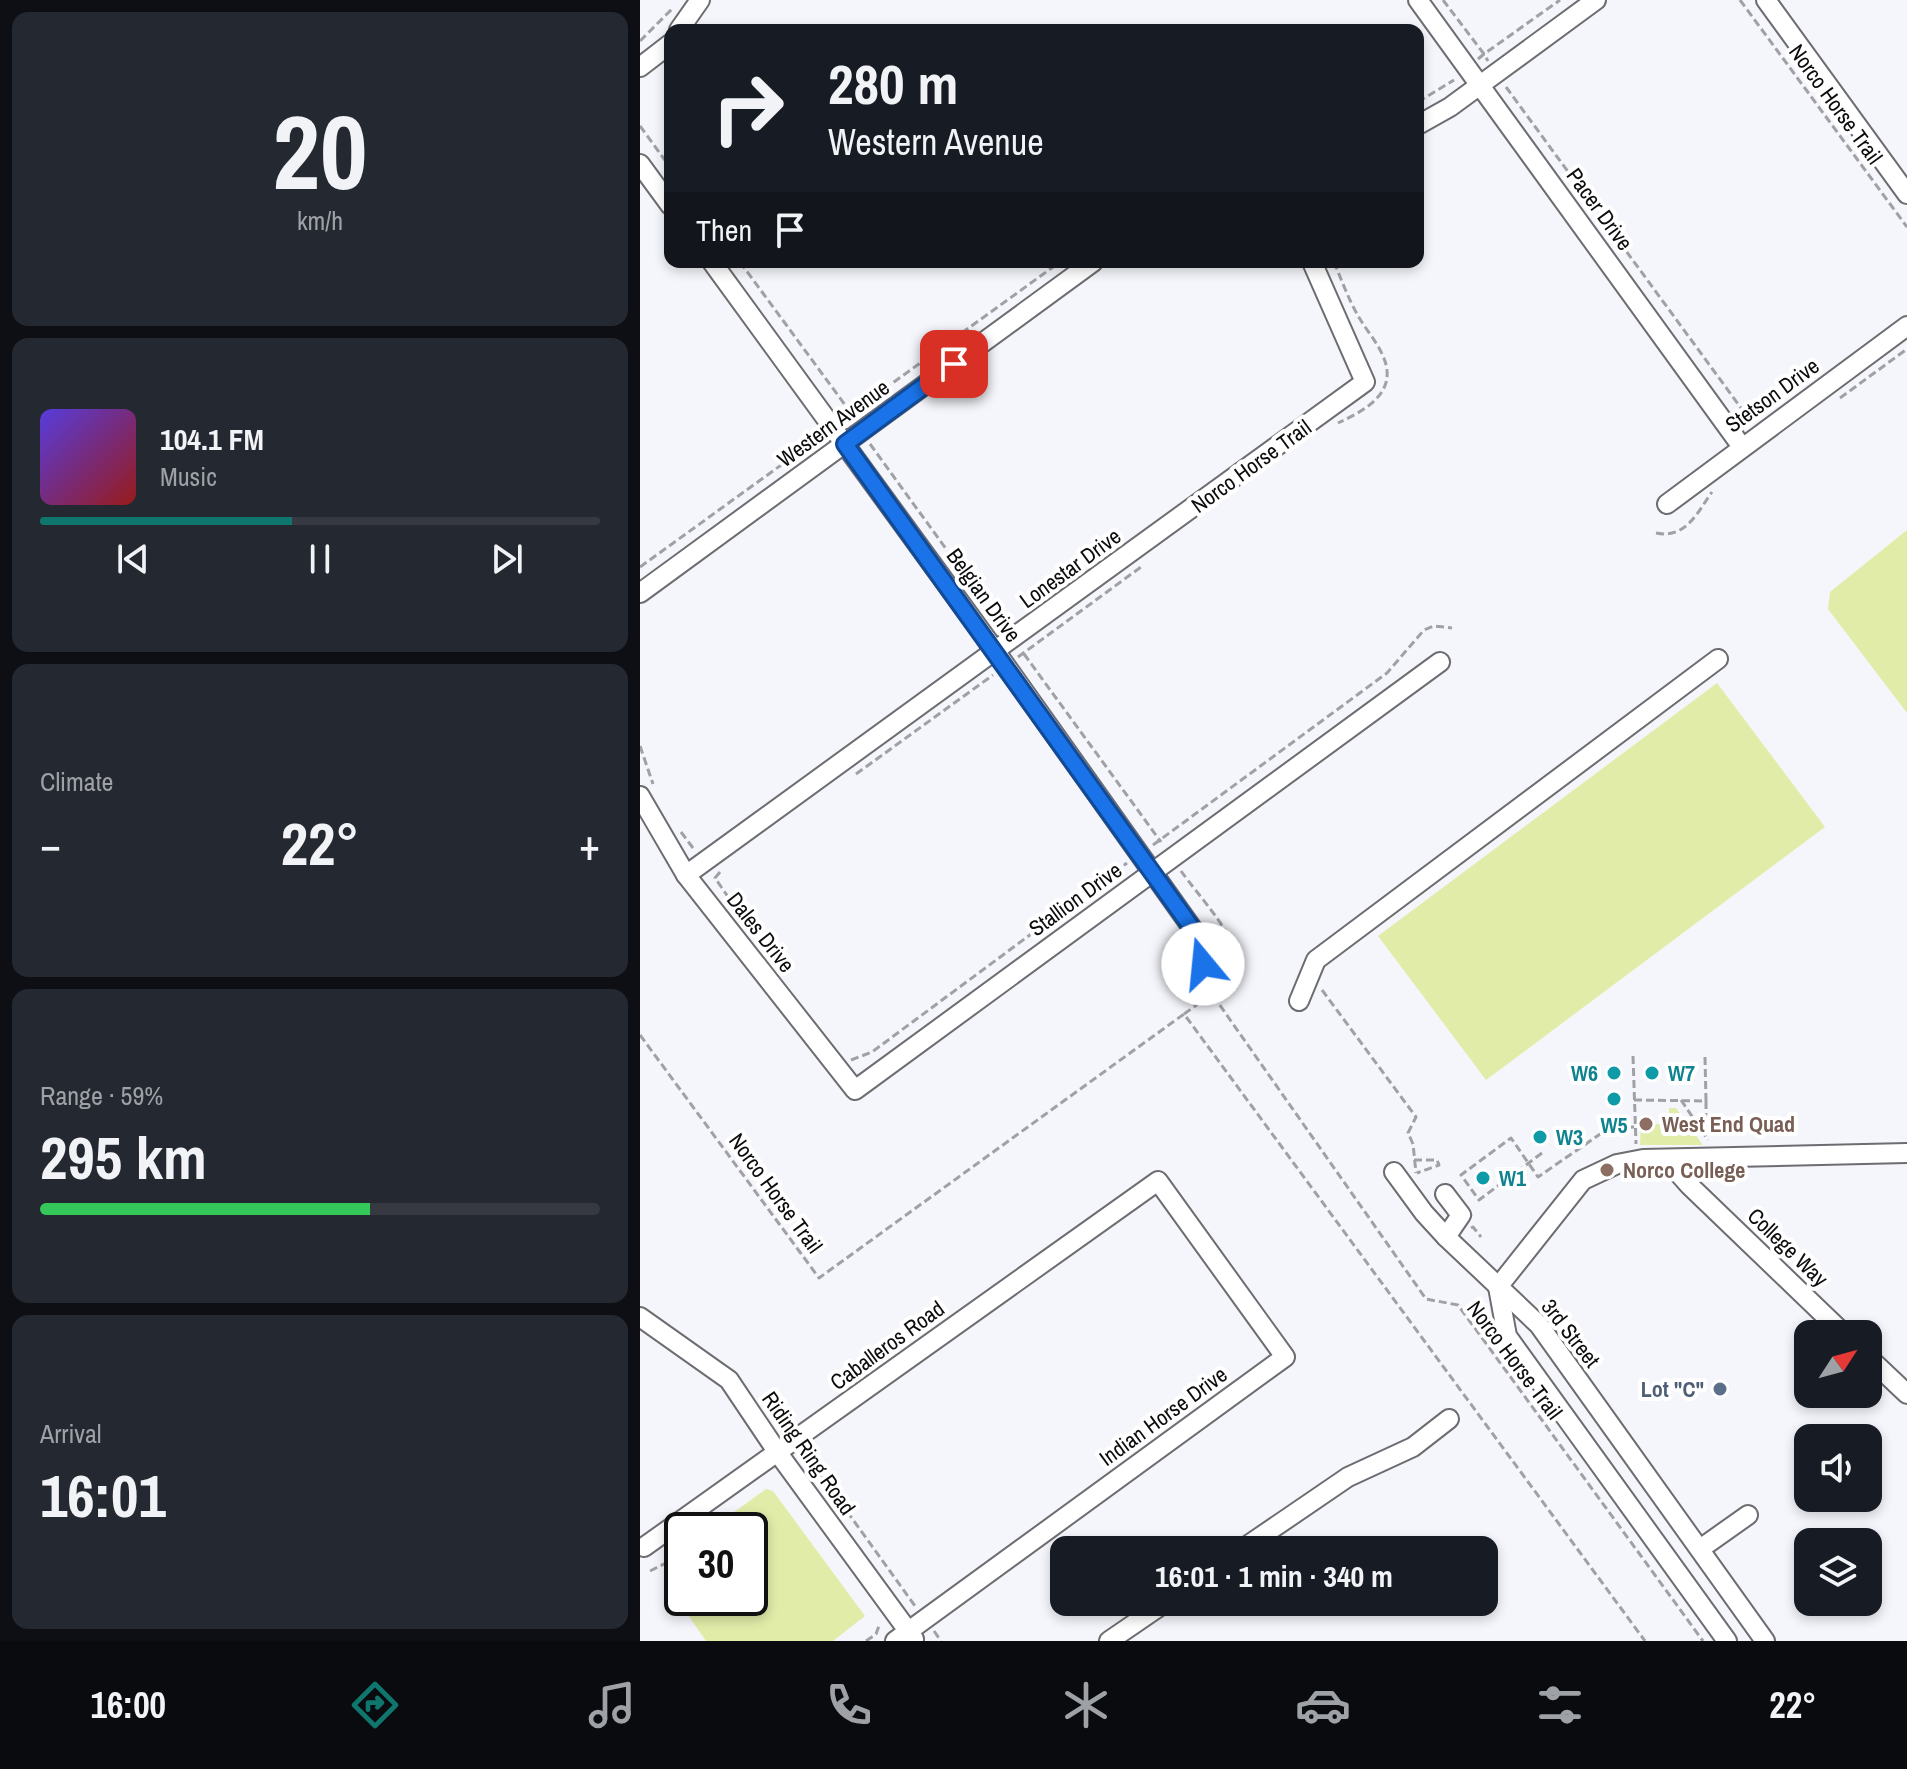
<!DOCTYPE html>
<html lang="en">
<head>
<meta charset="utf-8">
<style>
  body { margin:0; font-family:"Archivo Narrow",sans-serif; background:#242831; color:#f1f3f6; height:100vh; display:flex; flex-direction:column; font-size:30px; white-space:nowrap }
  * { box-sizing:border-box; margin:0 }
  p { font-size:26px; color:#9ea1a6 }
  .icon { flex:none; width:44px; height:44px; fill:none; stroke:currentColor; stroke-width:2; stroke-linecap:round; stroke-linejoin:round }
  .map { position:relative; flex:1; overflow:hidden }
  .details { display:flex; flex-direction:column; gap:12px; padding:12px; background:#0d0f14; width:640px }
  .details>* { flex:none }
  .banner { position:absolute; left:24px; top:24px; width:760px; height:244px; border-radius:16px; box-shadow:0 4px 12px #0003; background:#171b24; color:#f1f3f6; overflow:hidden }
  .needle { width:52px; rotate:54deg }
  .fabs { position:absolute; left:1154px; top:1320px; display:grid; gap:16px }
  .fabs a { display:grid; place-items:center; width:88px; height:88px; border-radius:16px; background:#171b24; box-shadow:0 4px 12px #0003; font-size:40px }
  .speed { position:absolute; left:24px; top:1512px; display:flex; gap:16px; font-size:40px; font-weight:700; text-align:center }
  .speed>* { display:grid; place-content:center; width:104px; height:104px; border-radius:50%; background:#171b24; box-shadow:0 4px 12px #0003; line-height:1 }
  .speed .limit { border:4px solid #111; border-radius:12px; background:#fff; color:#111 }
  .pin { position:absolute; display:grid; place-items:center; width:68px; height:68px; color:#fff; margin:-34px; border-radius:16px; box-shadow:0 4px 12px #0006 }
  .me { position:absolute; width:88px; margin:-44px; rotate:343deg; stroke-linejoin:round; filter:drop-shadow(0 0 6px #0008) }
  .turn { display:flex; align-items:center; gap:28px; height:168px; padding:0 32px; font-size:36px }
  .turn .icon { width:104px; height:104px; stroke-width:2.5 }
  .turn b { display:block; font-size:56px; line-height:68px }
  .then { display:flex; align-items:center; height:76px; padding:0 32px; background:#0003; gap:16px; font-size:30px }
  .big { font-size:60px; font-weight:700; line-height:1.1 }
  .details .widget { flex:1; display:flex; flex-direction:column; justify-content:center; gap:12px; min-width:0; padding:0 28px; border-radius:16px; background:#242831 }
  .details .dial { align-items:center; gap:0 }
  .dial b { font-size:104px; line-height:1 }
  .song { display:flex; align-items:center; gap:24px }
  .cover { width:96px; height:96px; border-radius:12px; background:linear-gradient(135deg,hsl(250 70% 55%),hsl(0 70% 35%)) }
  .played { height:8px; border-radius:4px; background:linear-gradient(90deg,#0f766e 45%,#363941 45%) }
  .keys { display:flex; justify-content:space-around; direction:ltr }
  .heat { display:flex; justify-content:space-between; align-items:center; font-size:44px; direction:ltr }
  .charge { height:12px; border-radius:6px; background:linear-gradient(90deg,#34c759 59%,#363941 0) }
  .trip { position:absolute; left:410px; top:1536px; width:448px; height:80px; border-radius:16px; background:#171b24; box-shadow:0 4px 12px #0003; font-weight:700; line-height:80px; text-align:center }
  .tab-bar { display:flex; height:128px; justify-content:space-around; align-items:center; background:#090b0e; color:#9ea1a6 }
  .tab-bar .icon { width:56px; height:56px }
  .tab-bar .current { color:#0f766e }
  .tab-bar b { font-size:36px; color:#f1f3f6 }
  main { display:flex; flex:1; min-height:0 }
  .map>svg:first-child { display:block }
</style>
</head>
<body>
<main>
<section class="details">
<div class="widget dial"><b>20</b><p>km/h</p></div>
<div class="widget">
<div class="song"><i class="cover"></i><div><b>104.1 FM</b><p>Music</p></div></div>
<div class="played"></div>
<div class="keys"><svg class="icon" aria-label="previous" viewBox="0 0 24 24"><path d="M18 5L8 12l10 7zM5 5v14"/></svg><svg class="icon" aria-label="pause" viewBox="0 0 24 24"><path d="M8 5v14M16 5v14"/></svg><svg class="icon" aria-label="next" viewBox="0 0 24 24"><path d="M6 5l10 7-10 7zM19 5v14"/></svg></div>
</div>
<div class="widget"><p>Climate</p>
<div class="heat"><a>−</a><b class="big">22°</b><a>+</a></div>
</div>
<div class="widget"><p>Range · 59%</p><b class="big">295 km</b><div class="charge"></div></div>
<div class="widget"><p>Arrival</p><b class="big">16:01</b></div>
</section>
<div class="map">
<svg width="1267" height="1641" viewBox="0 0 1267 1641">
  <rect width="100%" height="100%" fill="#f5f6fb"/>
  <g fill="#e2eca9">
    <polygon points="1267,530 1267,713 1188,609 1190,592"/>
    <polygon points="1077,683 1185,827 846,1080 738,936"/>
    <polygon points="1029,1108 1036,1108 1063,1145 1000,1145 1001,1124 1029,1124"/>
    <polygon points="126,1489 133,1491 225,1616 193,1641 66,1641 26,1583 42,1559 42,1598 110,1598 110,1530 69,1530"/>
  </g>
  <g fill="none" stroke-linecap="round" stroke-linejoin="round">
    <defs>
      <g id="minor">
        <polyline points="778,0 1102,447"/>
        <polyline points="1126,0 1267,194"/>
        <polyline points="39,30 60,0"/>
        <polyline points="0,67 30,44"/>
        <polyline points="778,125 810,107 956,0"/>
        <polyline points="0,164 30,205"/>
        <polyline points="72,262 356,652 557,935 563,964"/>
        <polyline points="1027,504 1267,326"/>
        <polyline points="0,593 453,262"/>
        <polyline points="0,796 46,875 215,1090 800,662"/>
        <polyline points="46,875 725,382 672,262"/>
        <polyline points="659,1001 676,960 1078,659"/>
        <polyline points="1026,1159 1049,1185 1204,1334"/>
        <polyline points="754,1172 784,1213 806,1237 899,1325 1125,1641"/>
        <polyline points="805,1194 821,1215 806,1237"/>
        <polyline points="858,1287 943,1180 977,1164 1003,1159 1267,1153"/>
        <polyline points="858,1287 867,1336 1087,1641"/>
        <polyline points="0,1317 89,1380 138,1453 274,1639"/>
        <polyline points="1228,1357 1267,1394"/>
        <polyline points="4,1547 518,1181 645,1357 255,1641"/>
        <polyline points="1060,1549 1108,1515"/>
        <polyline points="601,1550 708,1477 773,1447 809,1419"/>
        <polyline points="469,1641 526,1602"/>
      </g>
    </defs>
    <use href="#minor" stroke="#6c6c71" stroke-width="22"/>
    <g stroke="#a1a1a5" stroke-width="3" stroke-dasharray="8 4" stroke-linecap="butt">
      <polyline points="803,0 844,54 920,0"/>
      <polyline points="1100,0 1267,227"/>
      <polyline points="0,41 32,9"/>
      <polyline points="838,59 844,54 848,61"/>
      <polyline points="866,87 1112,423"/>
      <polyline points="778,102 814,80"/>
      <polyline points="0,126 30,167"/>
      <polyline points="100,262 211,413 420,262"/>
      <path d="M694,262C702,281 709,301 720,319C727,331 737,342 743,356C759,392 726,410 698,423"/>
      <polyline points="1200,398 1267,349"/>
      <polyline points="230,444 362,626"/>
      <path d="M1016,533C1046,539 1057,513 1072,492"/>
      <polyline points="0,567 180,437"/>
      <polyline points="384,654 521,842"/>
      <polyline points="378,657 501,567"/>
      <polyline points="0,746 13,784"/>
      <polyline points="216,774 353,675"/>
      <polyline points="41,832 53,848"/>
      <polyline points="513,845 747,673 784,630 794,626 812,628"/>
      <path d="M541,871C556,893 602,941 598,968C596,980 582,988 572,994"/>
      <polyline points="80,872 75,878 107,924"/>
      <polyline points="682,990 776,1117 768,1133 773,1144 776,1173"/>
      <polyline points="544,1014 572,994 786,1299 818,1305 1063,1641"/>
      <polyline points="0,1035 179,1278 544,1014 1005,1641"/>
      <polyline points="993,1056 996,1144"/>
      <polyline points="211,1060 232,1052 487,863"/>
      <polyline points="994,1100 1066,1101 1065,1057"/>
      <polyline points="1041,1100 1068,1140"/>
      <polyline points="1066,1101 1066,1137"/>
      <polyline points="902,1153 839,1200 821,1175 871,1138 898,1177 969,1128 994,1127"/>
      <polyline points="774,1160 797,1160 799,1165 777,1173"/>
      <polyline points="831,1228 833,1227 841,1237"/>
      <polyline points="121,1396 146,1427"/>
      <polyline points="165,1453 275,1606"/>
      <polyline points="10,1571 28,1562 42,1544"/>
      <polyline points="542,1609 551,1602"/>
      <polyline points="294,1631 301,1641"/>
      <polyline points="226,1641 236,1634 240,1623"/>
    </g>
    <use href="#minor" stroke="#fff" stroke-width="18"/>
  </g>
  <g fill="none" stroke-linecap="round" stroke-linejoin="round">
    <defs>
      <polyline id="route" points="314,364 205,444 557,935 563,964"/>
    </defs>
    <use href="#route" stroke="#114b97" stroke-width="20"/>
    <use href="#route" stroke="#1a73e8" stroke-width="14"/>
  </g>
  <g fill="#0f9aa8" stroke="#fff" stroke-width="3">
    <circle cx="974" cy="1073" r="8"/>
    <circle cx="1012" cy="1073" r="8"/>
    <circle cx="974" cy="1099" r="8"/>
    <circle cx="900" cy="1137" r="8"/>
    <circle cx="843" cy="1178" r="8"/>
  </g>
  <g fill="#8d6e63" stroke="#fff" stroke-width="3">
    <circle cx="1006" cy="1124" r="8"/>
    <circle cx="967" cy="1170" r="8"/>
  </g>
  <circle fill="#5c6f8a" stroke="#fff" stroke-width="3" cx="1080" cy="1389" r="8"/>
  <g text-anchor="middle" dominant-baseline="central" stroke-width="8" stroke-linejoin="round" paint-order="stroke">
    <g font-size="22" fill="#0c0c0d" stroke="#fff">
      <text transform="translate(1196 104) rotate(54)">Norco Horse Trail</text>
      <text transform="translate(960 209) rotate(54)">Pacer Drive</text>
      <text transform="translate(1132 395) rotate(-36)">Stetson Drive</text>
      <text transform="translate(193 423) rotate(-36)">Western Avenue</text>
      <text transform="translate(611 466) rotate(-36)">Norco Horse Trail</text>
      <text transform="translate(430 568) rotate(-36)">Lonestar Drive</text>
      <text transform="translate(344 595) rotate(54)">Belgian Drive</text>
      <text transform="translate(435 899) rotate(-36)">Stallion Drive</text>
      <text transform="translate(121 932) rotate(52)">Dales Drive</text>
      <text transform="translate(136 1193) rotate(54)">Norco Horse Trail</text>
      <text transform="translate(1148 1247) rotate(44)">College Way</text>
      <text transform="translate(931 1333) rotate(52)">3rd Street</text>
      <text transform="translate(247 1345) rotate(-36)">Caballeros Road</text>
      <text transform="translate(875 1360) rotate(53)">Norco Horse Trail</text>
      <text transform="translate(523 1416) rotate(-36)">Indian Horse Drive</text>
      <text transform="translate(169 1453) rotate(55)">Riding Ring Road</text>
    </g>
    <g font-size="22" font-weight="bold" fill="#0d838f" stroke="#fff" text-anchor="start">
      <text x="958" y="1073" text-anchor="end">W6</text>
      <text x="1028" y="1073">W7</text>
      <text x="974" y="1125" text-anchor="middle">W5</text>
      <text x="916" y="1137">W3</text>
      <text x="859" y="1178">W1</text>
    </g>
    <g font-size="22" font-weight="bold" fill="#785e54" stroke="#fff" text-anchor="start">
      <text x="1022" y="1124">West End Quad</text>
      <text x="983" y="1170">Norco College</text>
    </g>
    <g font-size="22" font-weight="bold" fill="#4e5e75" stroke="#fff" text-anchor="end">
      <text x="1064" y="1389">Lot "C"</text>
    </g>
  </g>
</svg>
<div class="fabs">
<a><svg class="needle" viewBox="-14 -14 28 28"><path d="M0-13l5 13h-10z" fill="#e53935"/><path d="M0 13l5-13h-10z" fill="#9ea1a6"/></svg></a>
<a><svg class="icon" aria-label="sound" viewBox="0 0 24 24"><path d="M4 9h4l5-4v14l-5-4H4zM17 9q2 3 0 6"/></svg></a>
<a><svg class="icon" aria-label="layers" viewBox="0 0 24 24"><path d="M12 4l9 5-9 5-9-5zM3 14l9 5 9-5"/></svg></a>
</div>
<div class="speed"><div class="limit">30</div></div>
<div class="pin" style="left:314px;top:364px;background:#d93025"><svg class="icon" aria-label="arrive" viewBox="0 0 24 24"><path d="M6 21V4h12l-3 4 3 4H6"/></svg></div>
<svg class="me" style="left:563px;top:964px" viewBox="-20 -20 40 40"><circle r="19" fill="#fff"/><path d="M0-13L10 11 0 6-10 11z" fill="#1a73e8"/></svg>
<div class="trip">16:01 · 1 min · 340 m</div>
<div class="banner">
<div class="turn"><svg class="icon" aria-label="right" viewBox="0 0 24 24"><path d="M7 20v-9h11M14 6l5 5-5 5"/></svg><div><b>280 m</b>Western Avenue</div></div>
<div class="then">Then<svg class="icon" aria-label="arrive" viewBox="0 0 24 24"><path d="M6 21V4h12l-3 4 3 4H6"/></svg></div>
</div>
</div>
</main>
<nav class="tab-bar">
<b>16:00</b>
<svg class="icon current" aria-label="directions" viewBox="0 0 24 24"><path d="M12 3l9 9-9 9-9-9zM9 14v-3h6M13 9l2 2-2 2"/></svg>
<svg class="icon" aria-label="music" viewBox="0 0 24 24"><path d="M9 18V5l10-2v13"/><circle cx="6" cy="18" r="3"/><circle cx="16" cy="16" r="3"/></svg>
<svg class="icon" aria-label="phone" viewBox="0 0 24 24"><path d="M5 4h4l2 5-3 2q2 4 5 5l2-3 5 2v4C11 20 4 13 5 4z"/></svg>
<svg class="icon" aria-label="climate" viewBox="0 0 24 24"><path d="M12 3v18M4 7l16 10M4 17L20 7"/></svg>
<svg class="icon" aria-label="car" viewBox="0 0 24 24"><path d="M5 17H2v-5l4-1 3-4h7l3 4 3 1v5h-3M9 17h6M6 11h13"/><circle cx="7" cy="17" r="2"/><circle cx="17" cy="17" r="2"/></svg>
<svg class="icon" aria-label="filters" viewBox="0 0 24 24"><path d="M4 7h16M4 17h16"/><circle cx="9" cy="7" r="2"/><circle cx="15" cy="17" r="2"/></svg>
<b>22°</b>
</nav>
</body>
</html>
